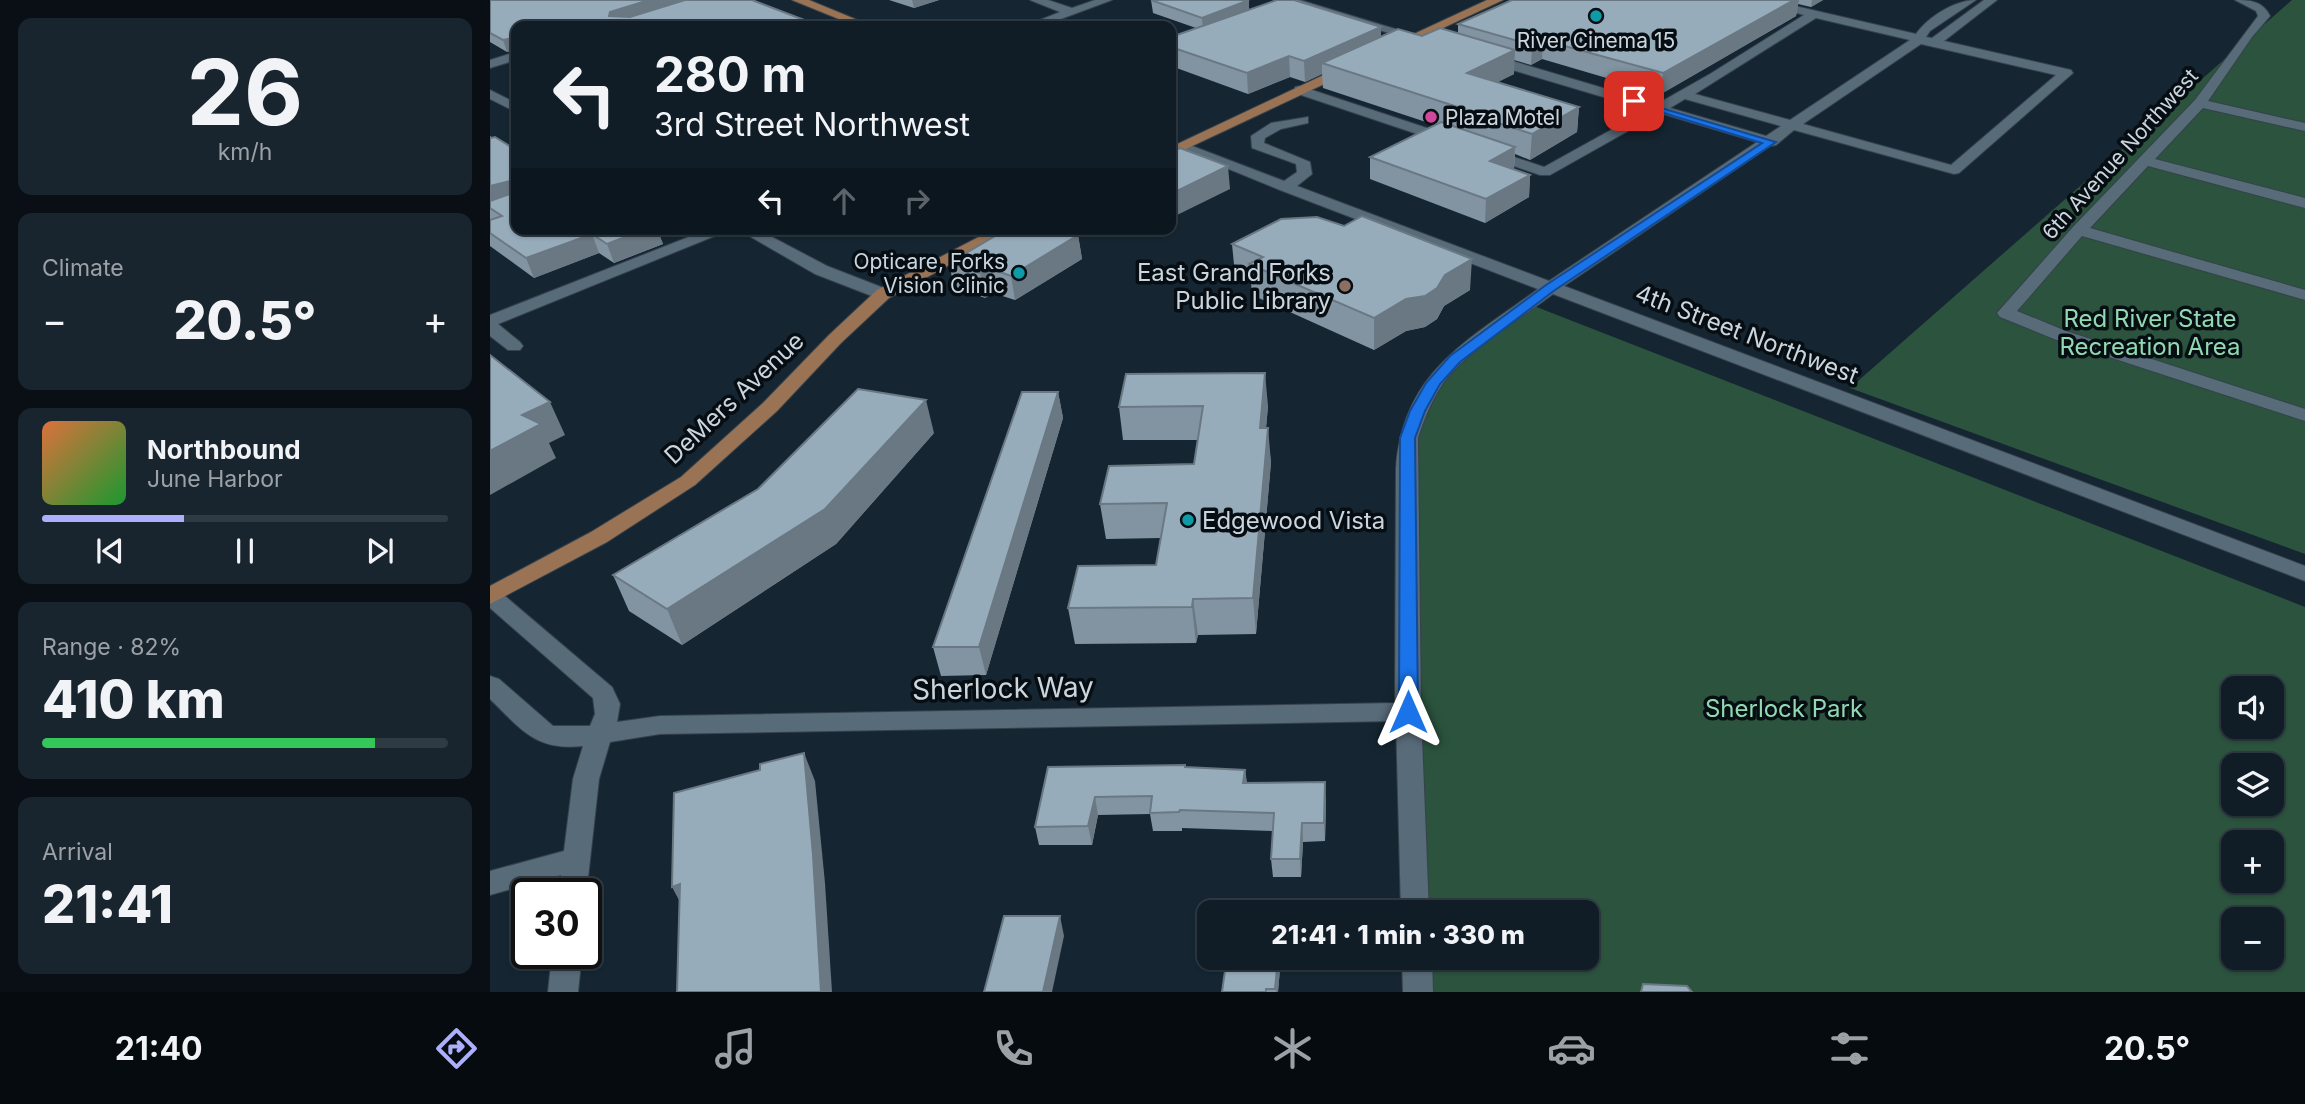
<!DOCTYPE html>
<html lang="en">
<head>
<meta charset="utf-8">
<style>
  body { margin:0; font-family:Inter,sans-serif; background:#19252e; color:#f1f3f6; height:100vh; display:flex; flex-direction:column; font-size:26px; white-space:nowrap }
  * { box-sizing:border-box; margin:0 }
  p { font-size:23px; color:#9ca1a7 }
  .icon { flex:none; width:38px; height:38px; fill:none; stroke:currentColor; stroke-width:2; stroke-linecap:round; stroke-linejoin:round }
  .map { position:relative; flex:1; overflow:hidden }
  .sheet { display:flex; flex-direction:column; gap:18px; padding:18px; background:#090f15; width:490px }
  .sheet>* { flex:none }
  .hud { position:absolute; left:21px; top:21px; width:665px; height:214px; border-radius:14px; box-shadow:0 2px 5px #0004,0 0 0 2px #303a43; background:#101c26; color:#f1f3f6; overflow:hidden }
  .buttons { position:absolute; left:1731px; top:676px; display:grid; gap:14px }
  .buttons a { display:grid; place-items:center; width:63px; height:63px; border-radius:14px; background:#101c26; box-shadow:0 2px 5px #0004,0 0 0 2px #303a43; font-size:35px }
  .speed { position:absolute; left:21px; top:878px; display:flex; gap:14px; font-size:35px; font-weight:700; text-align:center }
  .speed>* { display:grid; place-content:center; width:91px; height:91px; border-radius:50%; background:#101c26; box-shadow:0 2px 5px #0004,0 0 0 2px #303a43; line-height:1 }
  .speed .limit { border:4px solid #111; border-radius:10px; background:#fff; color:#111 }
  .pin { position:absolute; display:grid; place-items:center; width:60px; height:60px; color:#fff; margin:-30px; border-radius:14px; box-shadow:0 4px 10px #0006 }
  .me { position:absolute; width:77px; margin:-38px; rotate:0deg; stroke-linejoin:round; filter:drop-shadow(0 0 5px #0008) }
  .turn { display:flex; align-items:center; gap:24px; height:147px; padding:0 28px; font-size:32px }
  .turn .icon { width:91px; height:91px; stroke-width:2.5 }
  .turn b { display:block; font-size:49px; line-height:60px }
  .lanes { display:flex; align-items:center; height:66px; padding:0 28px; background:#0003; justify-content:center; gap:35px; direction:ltr }
  .lanes .off { opacity:.35 }
  .big { font-size:52px; font-weight:800; line-height:1.1 }
  .sheet .widget { flex:1; display:flex; flex-direction:column; justify-content:center; gap:10px; min-width:0; padding:0 24px; border-radius:14px; background:#19252e }
  .sheet .dial { align-items:center; gap:0 }
  .dial b { font-size:91px; line-height:1 }
  .song { display:flex; align-items:center; gap:21px }
  .cover { width:84px; height:84px; border-radius:10px; background:linear-gradient(135deg,hsl(20 70% 55%),hsl(130 70% 35%)) }
  .played { height:7px; border-radius:4px; background:linear-gradient(90deg,#acaffb 35%,#303a43 35%) }
  .keys { display:flex; justify-content:space-around; direction:ltr }
  .heat { display:flex; justify-content:space-between; align-items:center; font-size:38px; direction:ltr }
  .charge { height:10px; border-radius:5px; background:linear-gradient(90deg,#34c759 82%,#303a43 0) }
  .trip { position:absolute; left:707px; top:900px; width:402px; height:70px; border-radius:14px; background:#101c26; box-shadow:0 2px 5px #0004,0 0 0 2px #303a43; font-weight:800; line-height:70px; text-align:center }
  .menu { display:flex; height:112px; justify-content:space-around; align-items:center; background:#060b0f; color:#9ca1a7 }
  .menu .icon { width:49px; height:49px }
  .menu .active { color:#acaffb }
  .menu b { font-size:32px; color:#f1f3f6 }
  main { display:flex; flex:1; min-height:0 }
  .map>svg:first-child { display:block }
</style>
</head>
<body>
<main>
<section class="sheet">
<div class="widget dial"><b>26</b><p>km/h</p></div>
<div class="widget"><p>Climate</p>
<div class="heat"><a>−</a><b class="big">20.5°</b><a>+</a></div>
</div>
<div class="widget">
<div class="song"><i class="cover"></i><div><b>Northbound</b><p>June Harbor</p></div></div>
<div class="played"></div>
<div class="keys"><svg class="icon" aria-label="previous" viewBox="0 0 24 24"><path d="M18 5L8 12l10 7zM5 5v14"/></svg><svg class="icon" aria-label="pause" viewBox="0 0 24 24"><path d="M8 5v14M16 5v14"/></svg><svg class="icon" aria-label="next" viewBox="0 0 24 24"><path d="M6 5l10 7-10 7zM19 5v14"/></svg></div>
</div>
<div class="widget"><p>Range · 82%</p><b class="big">410 km</b><div class="charge"></div></div>
<div class="widget"><p>Arrival</p><b class="big">21:41</b></div>
</section>
<div class="map">
<svg width="1815" height="992" viewBox="0 0 1815 992">
  <rect width="100%" height="100%" fill="#152632"/>
  <g fill="#2b533e" fill-rule="evenodd">
    <polygon points="1802,0 1815,0 1815,554 1360,388"/>
    <path d="M1044,306L1815,607V992H939L938,957H1097V912H936L918,438L943,383ZM1743,688H1782V726H1743ZM1743,765H1782V803H1743ZM1743,842H1782V880H1743ZM1743,919H1782V957H1743Z"/>
  </g>
  <g fill="none" stroke-linecap="round" stroke-linejoin="round">
    <defs>
      <g id="minor">
        <polygon points="540,0 558,0 582,8 605,0 622,0 552,26 535,26 570,12"/>
        <polygon points="791,0 810,0 935,38 933,41 925,41"/>
        <path d="M1258,0H1279L1426,34C1438,17 1465,0 1486,0L1440,31L1436,37L1442,38L1494,0H1507L1454,41L1581,70L1583,73L1469,173L1464,174L1304,130L1286,145L1280,146L1074,286L1815,566V581L1063,294C1030,319 971,354 950,388C940,404 934,420 928,438L931,712L939,912H911L906,721L170,734L120,742L109,779L96,896L69,894L71,875L0,895V871L74,851L83,779L93,746C45,751 31,729 0,699V676L9,679L63,726H100L105,714L103,698L0,608L1,588L9,591L122,687L130,704L127,722L170,716L905,703L906,468C913,371 978,341 1048,289L790,190L685,147L692,143L697,144L794,181L807,172L806,164L762,148L761,136L781,123L818,117V123L791,129L775,138L774,143L820,162L822,174L807,186L1059,281L1267,142L1170,113L1060,175H1050L995,156L993,153L1000,149L1054,167L1157,110L992,61V55H1002L1167,104L1220,74L1314,15ZM1326,18L1420,40L1300,120L1205,94ZM1431,44L1566,75L1461,165L1313,124ZM1195,99L1291,126L1276,136L1180,108Z"/>
        <path d="M1745,0C1760,0 1773,1 1780,16L1762,37L1718,101L1815,123V131L1713,108L1665,159L1815,198V208L1658,166L1600,228L1815,290V300L1592,236L1527,311L1576,331L1815,409V421L1564,339L1510,317L1507,313L1583,227L1705,100L1768,16L1766,11Z"/>
        <polygon points="26,52 26,60 0,68 0,60"/>
        <polygon points="810,86 964,137 966,140 959,144 954,143 805,93 805,87"/>
        <polygon points="0,90 26,103 26,112 0,99"/>
        <polygon points="219,229 242,229 8,324 30,342 33,346 30,350 18,350 0,336 0,315"/>
        <polygon points="247,229 267,229 337,266 399,290 402,294 393,299 387,298 325,274"/>
        <polygon points="62,954 92,954 88,992 58,992"/>
        <polygon points="912,957 942,957 943,992 913,992"/>
      </g>
      <g id="major">
        <polygon points="302,0 319,0 382,26 366,26"/>
        <polygon points="997,0 1013,0 908,49 900,49 898,46"/>
        <polygon points="859,63 865,67 864,70 681,156 681,147"/>
        <polygon points="504,229 525,229 399,298 351,343 287,411 205,485 117,542 0,604 0,586 101,532 191,477 273,403 339,335 387,290"/>
      </g>
    </defs>
    <use href="#minor" stroke="#36424c" stroke-width="2"/>
    <use href="#major" stroke="#36424c" stroke-width="2"/>
    <use href="#minor" fill="#586b79" fill-rule="evenodd"/>
    <use href="#major" fill="#997354" fill-rule="evenodd"/>
  </g>
  <g fill="#8294a1">
    <polygon points="0,0 26,26 26,52 26,50 17,52 0,42"/>
    <polygon points="399,0 449,0 424,8"/>
    <polygon points="661,0 759,10 891,27 891,36 932,36 968,33 968,24 1022,0 1333,0 1321,7 1308,4 1306,16 1171,94 1052,59 1041,65 1024,60 1024,74 1007,82 1089,107 1087,132 1040,160 1025,154 1024,169 1040,175 1039,197 995,223 880,179 880,157 945,125 833,88 832,74 815,82 800,77 758,94 681,66 681,37 706,28 663,13"/>
    <polygon points="0,137 26,150 167,229 173,244 124,263 109,253 44,278 0,246"/>
    <polygon points="638,229 659,229 649,234"/>
    <polygon points="588,235 592,259 525,300 503,293 495,298 464,287 459,263"/>
    <polygon points="742,244 980,290 954,306 947,319 935,327 916,331 884,350 762,295 761,282 745,275"/>
    <polygon points="568,392 573,418 496,675 451,676 443,647"/>
    <polygon points="778,406 776,428 781,462 766,634 708,635 706,643 585,644 578,608 666,565 671,538 616,539 610,504 704,464 708,440 633,440 629,407"/>
    <polygon points="444,433 346,544 192,645 139,611 123,575"/>
    <polygon points="558,767 696,767 755,770 757,783 836,800 835,841 813,842 811,877 783,877 781,859 783,831 692,828 692,831 663,831 660,814 608,815 602,845 549,845 545,827"/>
    <polygon points="791,957 788,992 732,992"/>
  </g>
  <g fill="#6a7883">
    <polygon points="159,0 201,0 124,23 119,16 120,12"/>
    <polygon points="422,0 449,0 424,8"/>
    <polygon points="759,0 759,14 713,31 712,18"/>
    <polygon points="1304,0 1309,0 1306,16 1171,94 1173,73"/>
    <polygon points="1322,0 1333,0 1321,7"/>
    <polygon points="891,27 891,47 832,63 832,74 815,82 814,61"/>
    <polygon points="23,38 26,50 17,52 13,40"/>
    <polygon points="1053,40 1052,59 1041,65 1042,45"/>
    <polygon points="1025,50 1024,74 977,98 977,73"/>
    <polygon points="799,56 800,77 758,94 757,73"/>
    <polygon points="1089,107 1087,132 1040,160 1042,134"/>
    <polygon points="1025,147 1024,169 1000,161"/>
    <polygon points="738,166 740,189 681,218 681,194"/>
    <polygon points="1040,175 1039,197 995,223 996,199"/>
    <polygon points="20,181 26,196 0,207 0,186"/>
    <polygon points="156,229 167,229 173,244 124,263 117,244"/>
    <polygon points="649,229 659,229 649,234"/>
    <polygon points="102,234 109,253 44,278 36,258"/>
    <polygon points="588,235 592,259 525,300 521,276"/>
    <polygon points="982,259 980,290 954,306 947,319 935,327 916,331 884,350 884,318"/>
    <polygon points="499,268 503,293 495,298 490,273"/>
    <polygon points="775,373 778,406 773,462 770,428"/>
    <polygon points="568,392 573,418 496,675 489,647"/>
    <polygon points="436,400 444,433 346,544 192,645 177,609"/>
    <polygon points="60,402 75,435 59,443 66,458 0,495 0,451 32,415"/>
    <polygon points="778,428 781,462 766,634 763,598"/>
    <polygon points="703,599 708,635 706,643 702,607"/>
    <polygon points="314,753 325,781 335,883 342,992 331,992"/>
    <polygon points="755,770 757,788 753,783"/>
    <polygon points="835,782 836,800 835,841 834,823"/>
    <polygon points="605,797 608,815 602,845 598,826"/>
    <polygon points="812,823 813,842 811,877 810,859"/>
    <polygon points="190,884 197,915 182,887"/>
    <polygon points="570,916 574,936 562,992 553,992"/>
    <polygon points="788,957 791,957 788,992 786,992"/>
  </g>
  <g fill="#97acbb" stroke="#6a7883" stroke-width="2">
    <polygon points="0,0 159,0 120,12 119,16 140,17 195,0 262,0 330,26 26,26 26,47 24,46 23,38 13,40 0,33"/>
    <polygon points="661,0 759,0 712,18"/>
    <polygon points="787,0 804,0 891,27 814,61 799,56 757,73 681,47 681,37"/>
    <polygon points="1022,0 1304,0 1173,73 1053,40 1042,45 968,24"/>
    <polygon points="950,28 1025,50 977,73 1089,107 1042,134 968,110 971,108 832,63 908,29 932,36"/>
    <polygon points="951,122 1025,147 1000,161 1040,175 996,199 880,157"/>
    <polygon points="0,137 1,138 5,137 26,150 26,229 156,229 117,244 102,234 36,258 0,233 0,220 12,216 0,208 0,201 20,194 20,181 0,186"/>
    <polygon points="690,148 738,166 681,194 681,152"/>
    <polygon points="872,216 982,259 955,275 947,288 935,296 916,299 884,318 759,264 773,257 742,244 791,219 827,217 854,226"/>
    <polygon points="517,229 569,229 588,235 521,276 499,268 490,273 459,263"/>
    <polygon points="0,355 60,402 32,415 51,424 0,451"/>
    <polygon points="775,373 770,428 778,428 763,598 703,599 702,607 578,608 588,566 666,565 677,503 610,504 619,466 704,464 713,406 629,407 636,374"/>
    <polygon points="368,389 436,400 335,509 177,609 123,575 268,489"/>
    <polygon points="532,392 568,392 489,647 443,647"/>
    <polygon points="314,753 323,855 331,992 187,992 190,884 182,887 184,793 270,770 270,764"/>
    <polygon points="695,765 695,767 755,770 753,783 835,782 834,823 812,823 810,859 781,859 784,813 690,810 689,812 660,813 662,796 605,797 598,826 545,827 558,767"/>
    <polygon points="514,916 570,916 553,992 494,992"/>
    <polygon points="737,957 788,957 785,989 776,989 776,992 732,992"/>
    <polygon points="1153,984 1197,986 1202,992 1151,992"/>
  </g>
  <polygon fill="#1a73e8" stroke="#114b97" stroke-width="2" points="1141,99 1286,142 1065,290 970,362 950,384 935,411 925,438 928,712 925,717 912,717 909,712 910,438 920,411 936,383 960,356 1056,285 1272,143 1141,103"/>
  <g fill="#0f9aa8" stroke="#070e13" stroke-width="2.5">
    <circle cx="1106" cy="16" r="7"/>
    <circle cx="529" cy="273" r="7"/>
    <circle cx="698" cy="520" r="7"/>
  </g>
  <circle fill="#d1479c" stroke="#070e13" stroke-width="2.5" cx="941" cy="117" r="7"/>
  <circle fill="#8d6e63" stroke="#070e13" stroke-width="2.5" cx="855" cy="286" r="7"/>
  <g text-anchor="middle" dominant-baseline="central" stroke-width="7" stroke-linejoin="round" paint-order="stroke">
    <g font-size="21" fill="#cbd5dd" stroke="#070e13">
      <text x="1106" y="40">River Cinema 15</text>
      <text x="955" y="117" text-anchor="start">Plaza Motel</text>
      <text x="515" y="261" text-anchor="end">Opticare, Forks<tspan x="515" dy="24">Vision Clinic</tspan></text>
    </g>
    <g font-size="21" fill="#cbd5dd" stroke="#070e13">
      <text transform="translate(1630 154) rotate(-48)">6th Avenue Northwest</text>
    </g>
    <g font-size="24" fill="#cbd5dd" stroke="#070e13" text-anchor="end">
      <text x="841" y="272">East Grand Forks<tspan x="841" dy="28">Public Library</tspan></text>
      <text x="712" y="520" text-anchor="start">Edgewood Vista</text>
    </g>
    <g font-size="24" fill="#90d9b1" stroke="#070e13">
      <text x="1660" y="318">Red River State<tspan x="1660" dy="28">Recreation Area</tspan></text>
      <text x="1294" y="708">Sherlock Park</text>
    </g>
    <g font-size="24" fill="#cbd5dd" stroke="#070e13">
      <text transform="translate(1257 334) rotate(21)">4th Street Northwest</text>
      <text transform="translate(244 398) rotate(-43)">DeMers Avenue</text>
    </g>
    <g font-size="28" fill="#cbd5dd" stroke="#070e13">
      <text transform="translate(513 688) rotate(-1)">Sherlock Way</text>
    </g>
  </g>
</svg>
<div class="buttons">
<a><svg class="icon" aria-label="sound" viewBox="0 0 24 24"><path d="M4 9h4l5-4v14l-5-4H4zM17 9q2 3 0 6"/></svg></a>
<a><svg class="icon" aria-label="layers" viewBox="0 0 24 24"><path d="M12 4l9 5-9 5-9-5zM3 14l9 5 9-5"/></svg></a>
<a>+</a>
<a>−</a>
</div>
<div class="speed"><div class="limit">30</div></div>
<div class="pin" style="left:1144px;top:101px;background:#d93025"><svg class="icon" aria-label="arrive" viewBox="0 0 24 24"><path d="M6 21V4h12l-3 4 3 4H6"/></svg></div>
<svg class="me" style="left:918px;top:712px" viewBox="-20 -20 40 40"><path d="M0-17L14 15 0 8-14 15z" fill="#1a73e8" stroke="#fff" stroke-width="4"/></svg>
<div class="trip">21:41 · 1 min · 330 m</div>
<div class="hud">
<div class="turn"><svg class="icon" aria-label="left" viewBox="0 0 24 24"><path d="M17 20v-9H6M10 6l-5 5 5 5"/></svg><div><b>280 m</b>3rd Street Northwest</div></div>
<div class="lanes"><svg class="icon" aria-label="left" viewBox="0 0 24 24"><path d="M17 20v-9H6M10 6l-5 5 5 5"/></svg><svg class="icon off" aria-label="ahead" viewBox="0 0 24 24"><path d="M12 20V5M6 11l6-6 6 6"/></svg><svg class="icon off" aria-label="right" viewBox="0 0 24 24"><path d="M7 20v-9h11M14 6l5 5-5 5"/></svg></div>
</div>
</div>
</main>
<nav class="menu">
<b>21:40</b>
<svg class="icon active" aria-label="directions" viewBox="0 0 24 24"><path d="M12 3l9 9-9 9-9-9zM9 14v-3h6M13 9l2 2-2 2"/></svg>
<svg class="icon" aria-label="music" viewBox="0 0 24 24"><path d="M9 18V5l10-2v13"/><circle cx="6" cy="18" r="3"/><circle cx="16" cy="16" r="3"/></svg>
<svg class="icon" aria-label="phone" viewBox="0 0 24 24"><path d="M5 4h4l2 5-3 2q2 4 5 5l2-3 5 2v4C11 20 4 13 5 4z"/></svg>
<svg class="icon" aria-label="climate" viewBox="0 0 24 24"><path d="M12 3v18M4 7l16 10M4 17L20 7"/></svg>
<svg class="icon" aria-label="car" viewBox="0 0 24 24"><path d="M5 17H2v-5l4-1 3-4h7l3 4 3 1v5h-3M9 17h6M6 11h13"/><circle cx="7" cy="17" r="2"/><circle cx="17" cy="17" r="2"/></svg>
<svg class="icon" aria-label="filters" viewBox="0 0 24 24"><path d="M4 7h16M4 17h16"/><circle cx="9" cy="7" r="2"/><circle cx="15" cy="17" r="2"/></svg>
<b>20.5°</b>
</nav>
</body>
</html>
